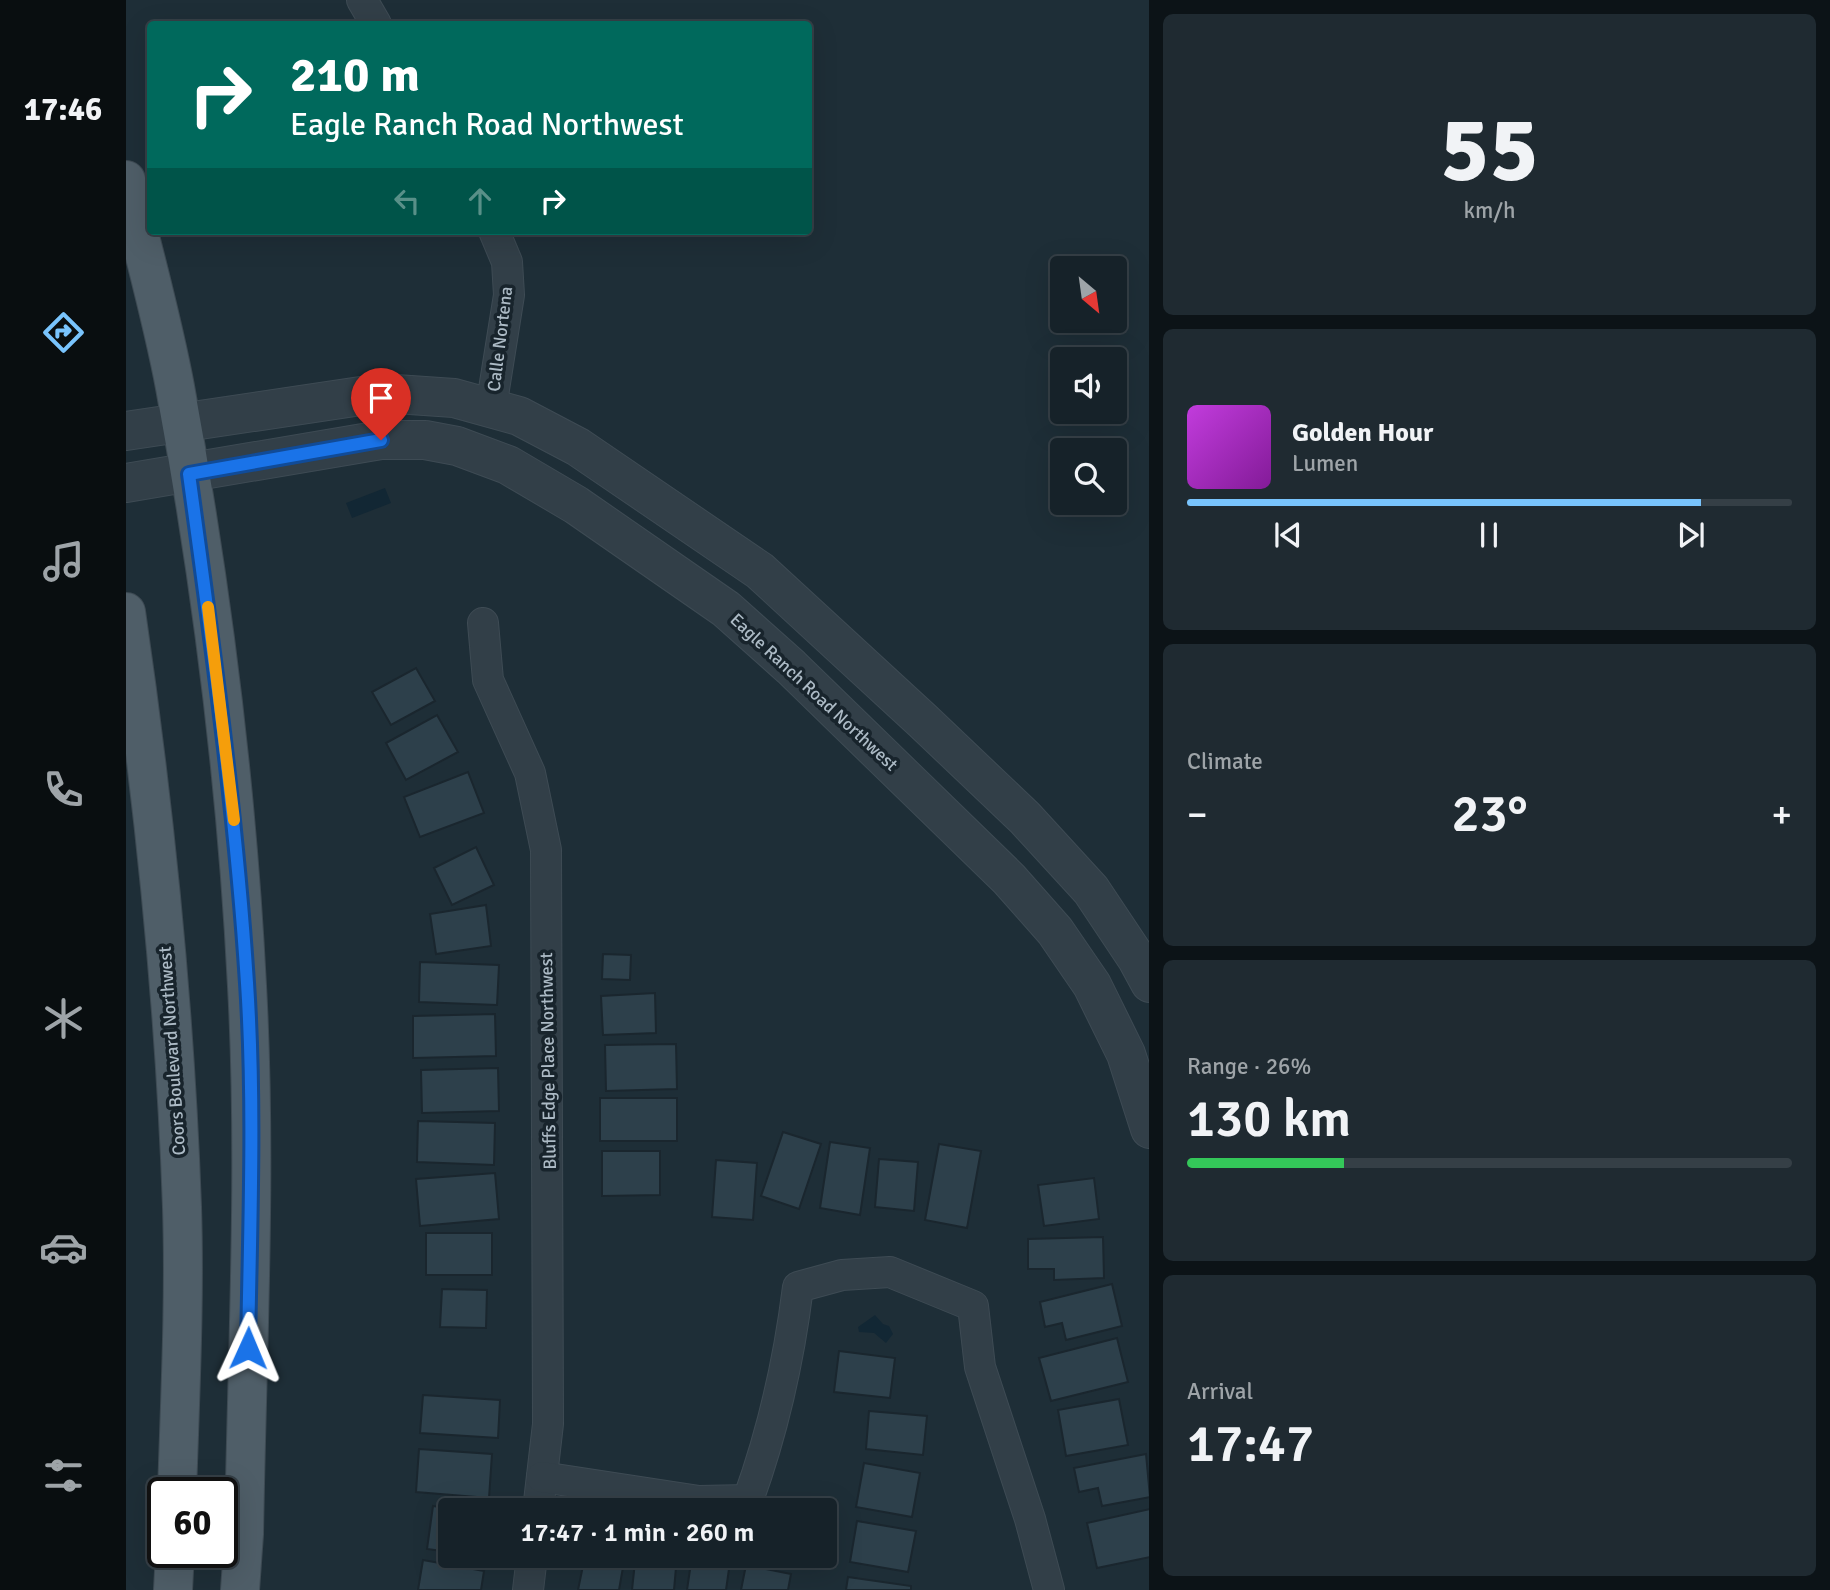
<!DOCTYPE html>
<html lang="en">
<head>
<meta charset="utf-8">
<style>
  body { margin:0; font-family:Signika,sans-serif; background:#1f2a31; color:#f1f3f6; height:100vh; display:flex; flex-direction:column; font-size:26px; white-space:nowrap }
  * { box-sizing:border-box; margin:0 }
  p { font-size:23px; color:#9ea4a8 }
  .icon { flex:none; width:38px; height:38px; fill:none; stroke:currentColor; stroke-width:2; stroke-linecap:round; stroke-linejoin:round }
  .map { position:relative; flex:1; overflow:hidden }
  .sheet { display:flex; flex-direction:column; gap:14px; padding:14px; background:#0c1317; width:681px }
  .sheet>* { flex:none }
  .banner { position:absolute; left:21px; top:21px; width:665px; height:214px; border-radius:7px; box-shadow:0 7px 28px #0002,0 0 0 2px #353f46; background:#00695c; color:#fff; overflow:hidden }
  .needle { width:46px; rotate:151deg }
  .buttons { position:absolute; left:924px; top:256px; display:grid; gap:14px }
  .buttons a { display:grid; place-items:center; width:77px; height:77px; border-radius:7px; background:#162229; box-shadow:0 7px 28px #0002,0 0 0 2px #353f46; font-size:35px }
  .speed { position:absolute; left:21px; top:1477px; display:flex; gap:14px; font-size:35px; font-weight:700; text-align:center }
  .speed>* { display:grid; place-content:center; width:91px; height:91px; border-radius:50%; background:#162229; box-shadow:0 7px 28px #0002,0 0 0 2px #353f46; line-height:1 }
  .speed .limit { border:4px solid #111; border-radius:10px; background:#fff; color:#111 }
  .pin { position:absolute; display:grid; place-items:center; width:60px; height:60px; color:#fff; margin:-72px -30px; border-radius:50% 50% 50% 0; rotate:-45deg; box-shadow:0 0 7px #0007 }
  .pin .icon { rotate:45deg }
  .me { position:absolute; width:77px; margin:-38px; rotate:1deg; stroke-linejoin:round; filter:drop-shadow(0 0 5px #0008) }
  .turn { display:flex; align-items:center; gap:24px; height:147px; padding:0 28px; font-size:32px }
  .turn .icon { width:91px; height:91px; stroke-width:2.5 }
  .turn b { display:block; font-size:49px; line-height:60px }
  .lanes { display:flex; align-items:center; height:66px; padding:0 28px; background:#0003; justify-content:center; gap:35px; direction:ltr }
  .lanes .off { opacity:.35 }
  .big { font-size:52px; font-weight:600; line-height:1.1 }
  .sheet .widget { flex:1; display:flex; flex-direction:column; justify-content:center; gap:10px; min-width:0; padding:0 24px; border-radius:10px; background:#1f2a31 }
  .sheet .dial { align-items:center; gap:0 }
  .dial b { font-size:91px; line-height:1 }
  .song { display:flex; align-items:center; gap:21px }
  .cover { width:84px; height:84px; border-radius:10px; background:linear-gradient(135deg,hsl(290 70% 55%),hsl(290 70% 35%)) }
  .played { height:7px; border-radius:4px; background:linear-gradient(90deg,#79c4fd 85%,#353f46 85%) }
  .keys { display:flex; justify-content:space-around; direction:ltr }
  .heat { display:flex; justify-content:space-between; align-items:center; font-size:38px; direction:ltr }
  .charge { height:10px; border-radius:5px; background:linear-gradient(90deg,#34c759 26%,#353f46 0) }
  .trip { position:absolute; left:312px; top:1498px; width:399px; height:70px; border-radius:7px; background:#162229; box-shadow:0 7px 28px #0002,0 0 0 2px #353f46; font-weight:600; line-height:70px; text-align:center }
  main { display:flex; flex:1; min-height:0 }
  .menu { display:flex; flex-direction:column; width:126px; justify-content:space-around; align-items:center; background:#090e10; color:#9ea4a8 }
  .menu .icon { width:49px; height:49px }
  .menu .active { color:#79c4fd }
  .menu b { font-size:32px; color:#f1f3f6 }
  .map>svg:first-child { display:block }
</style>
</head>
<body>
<main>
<nav class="menu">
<b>17:46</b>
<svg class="icon active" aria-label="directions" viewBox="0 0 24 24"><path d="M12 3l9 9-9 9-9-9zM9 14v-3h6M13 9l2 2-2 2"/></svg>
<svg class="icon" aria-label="music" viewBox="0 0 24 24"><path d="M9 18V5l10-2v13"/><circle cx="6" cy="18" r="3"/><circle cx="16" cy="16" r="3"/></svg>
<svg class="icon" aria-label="phone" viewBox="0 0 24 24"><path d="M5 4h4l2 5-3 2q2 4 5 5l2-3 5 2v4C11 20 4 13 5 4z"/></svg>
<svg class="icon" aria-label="climate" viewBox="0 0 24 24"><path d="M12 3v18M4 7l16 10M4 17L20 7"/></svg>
<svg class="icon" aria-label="car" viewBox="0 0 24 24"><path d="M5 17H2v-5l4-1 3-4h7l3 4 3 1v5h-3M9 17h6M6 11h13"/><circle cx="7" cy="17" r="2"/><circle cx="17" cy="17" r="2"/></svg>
<svg class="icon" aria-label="filters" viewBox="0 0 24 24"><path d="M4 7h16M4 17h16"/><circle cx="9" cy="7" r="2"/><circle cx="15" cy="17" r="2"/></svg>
</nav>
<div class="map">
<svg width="1024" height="1590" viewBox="0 0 1024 1590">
  <rect width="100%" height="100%" fill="#1e2e37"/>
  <g fill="#122734">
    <polygon points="259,488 265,503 226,518 220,503"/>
    <polygon points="749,1315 757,1324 763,1326 767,1334 760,1343 748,1333 733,1332 732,1327"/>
  </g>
  <g fill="#2d404b" stroke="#1a262e" stroke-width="2">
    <polygon points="290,668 309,701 265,725 246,692"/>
    <polygon points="311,715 332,752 280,780 260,743"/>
    <polygon points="342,772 358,813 294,837 278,797"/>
    <polygon points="350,847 368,885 326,905 308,868"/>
    <polygon points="360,905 365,946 310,954 304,914"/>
    <polygon points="477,954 505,955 504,980 476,979"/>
    <polygon points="294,962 373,965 371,1005 293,1002"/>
    <polygon points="529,993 530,1033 477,1035 475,996"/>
    <polygon points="369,1014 370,1056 287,1058 287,1016"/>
    <polygon points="550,1044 551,1089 480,1091 479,1045"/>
    <polygon points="372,1068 373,1111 296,1113 295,1070"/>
    <rect x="474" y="1098" width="77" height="43"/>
    <polygon points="292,1121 369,1123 368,1165 291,1162"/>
    <polygon points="657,1132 695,1144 673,1209 635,1196"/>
    <polygon points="704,1142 744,1148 734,1215 694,1208"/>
    <polygon points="813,1144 855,1151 841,1228 799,1220"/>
    <polygon points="476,1151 534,1151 534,1195 476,1196"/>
    <polygon points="753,1159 792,1162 788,1211 749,1207"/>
    <polygon points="590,1160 631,1163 627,1220 586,1217"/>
    <polygon points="369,1173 373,1219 294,1226 290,1179"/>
    <polygon points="968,1178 973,1219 918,1226 912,1185"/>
    <rect x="300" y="1233" width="66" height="42"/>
    <polygon points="977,1237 978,1278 928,1280 928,1269 902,1269 902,1239"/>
    <polygon points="986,1284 996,1326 940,1340 936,1323 919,1327 914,1302"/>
    <polygon points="316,1289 361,1290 360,1328 314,1327"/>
    <polygon points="991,1338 1002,1382 925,1401 913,1358"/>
    <polygon points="713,1351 769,1358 764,1398 708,1392"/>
    <polygon points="297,1395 374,1400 372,1438 294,1433"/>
    <polygon points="993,1399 1002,1445 940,1456 932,1410"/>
    <polygon points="743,1411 801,1416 797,1455 740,1449"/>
    <polygon points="293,1449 366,1454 363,1498 290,1492"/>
    <polygon points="1020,1454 1024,1497 976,1506 972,1488 953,1492 948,1468"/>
    <polygon points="738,1463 794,1473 786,1517 730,1507"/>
    <polygon points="307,1506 334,1510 324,1510 324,1552 301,1549"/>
    <polygon points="1024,1509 1024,1557 971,1568 961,1523"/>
    <polygon points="731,1521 790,1531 782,1572 724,1562"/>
    <polygon points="459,1556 499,1556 493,1590 452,1590"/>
    <polygon points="526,1556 551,1556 548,1590 506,1590 509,1562 526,1564"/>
    <polygon points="566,1556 604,1562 600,1590 561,1590"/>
    <polygon points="297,1560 358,1571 355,1590 292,1590"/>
    <polygon points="620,1565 665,1574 662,1590 615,1590"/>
    <polygon points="722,1577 785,1586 785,1590 720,1590"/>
  </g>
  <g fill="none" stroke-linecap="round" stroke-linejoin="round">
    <defs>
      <g id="minor">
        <polyline points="236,0 250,24"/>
        <polyline points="365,408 383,295 381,262 368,231"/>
        <polyline points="357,623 362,680 404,773 420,850 422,1424 412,1510"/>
        <path d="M416,1477L573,1501L622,1500C647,1431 663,1360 672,1287L716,1275L764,1272L847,1306L854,1367L904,1519L923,1590"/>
        <polyline points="402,1590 406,1556"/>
      </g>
      <g id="tertiary">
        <polyline points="0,431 255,393 328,398 393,416 452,447 634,571 797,721 899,818 965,890 1011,959 1024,983"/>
        <polyline points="0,483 255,440 299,440 331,446 382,465 450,505 600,609 665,667 883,879 929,931 966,985 1000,1054 1024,1129"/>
      </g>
      <g id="primary">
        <path d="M0,180C16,248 36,317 49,387C85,582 111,787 121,986C131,1168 121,1352 118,1534L114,1590"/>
        <path d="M0,612C29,810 49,1008 56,1207C59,1302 54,1398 51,1493"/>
        <polyline points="47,1590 49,1552"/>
      </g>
    </defs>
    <use href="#minor" stroke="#3e4b54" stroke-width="32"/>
    <use href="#tertiary" stroke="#3e4b54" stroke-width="40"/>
    <use href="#primary" stroke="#3e4b54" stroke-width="40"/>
    <use href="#minor" stroke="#323f48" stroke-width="30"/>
    <use href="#tertiary" stroke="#323f48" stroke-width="38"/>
    <use href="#primary" stroke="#4f5e68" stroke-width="38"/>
  </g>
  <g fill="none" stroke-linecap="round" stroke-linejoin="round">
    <defs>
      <path id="route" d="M122,1348C124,1226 129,1104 121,983C110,812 86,643 63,474L255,440"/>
    </defs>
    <use href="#route" stroke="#114b97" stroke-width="18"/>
    <use href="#route" stroke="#1a73e8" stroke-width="12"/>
    <polyline stroke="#f59e0b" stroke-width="12" points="82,607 108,820"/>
  </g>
  <g text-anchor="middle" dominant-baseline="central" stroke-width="7" stroke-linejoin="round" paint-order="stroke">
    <g font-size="18" fill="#acbac5" stroke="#18242c">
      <text transform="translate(374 339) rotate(-83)">Calle Nortena</text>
      <text transform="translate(688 692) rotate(43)">Eagle Ranch Road Northwest</text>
      <text transform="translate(46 1051) rotate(-94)">Coors Boulevard Northwest</text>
      <text transform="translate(422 1061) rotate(-91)">Bluffs Edge Place Northwest</text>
    </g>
  </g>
</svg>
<div class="buttons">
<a><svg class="needle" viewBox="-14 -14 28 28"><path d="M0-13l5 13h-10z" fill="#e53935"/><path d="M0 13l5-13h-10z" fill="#9ea4a8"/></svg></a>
<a><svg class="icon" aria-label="sound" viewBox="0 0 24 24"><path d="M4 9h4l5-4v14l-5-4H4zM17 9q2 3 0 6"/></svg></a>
<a><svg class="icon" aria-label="search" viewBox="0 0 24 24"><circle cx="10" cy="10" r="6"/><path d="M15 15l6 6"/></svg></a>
</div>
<div class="speed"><div class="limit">60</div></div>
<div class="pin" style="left:255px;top:440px;background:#d93025"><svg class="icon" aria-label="arrive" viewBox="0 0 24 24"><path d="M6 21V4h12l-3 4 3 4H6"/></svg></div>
<svg class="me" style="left:122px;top:1348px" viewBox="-20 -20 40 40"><path d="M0-17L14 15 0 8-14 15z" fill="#1a73e8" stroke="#fff" stroke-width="4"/></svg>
<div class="trip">17:47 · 1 min · 260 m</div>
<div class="banner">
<div class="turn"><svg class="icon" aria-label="right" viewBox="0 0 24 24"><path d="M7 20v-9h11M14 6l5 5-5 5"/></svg><div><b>210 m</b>Eagle Ranch Road Northwest</div></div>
<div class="lanes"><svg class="icon off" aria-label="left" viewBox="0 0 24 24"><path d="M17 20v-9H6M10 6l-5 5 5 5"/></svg><svg class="icon off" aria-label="ahead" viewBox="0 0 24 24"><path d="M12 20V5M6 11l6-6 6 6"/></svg><svg class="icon" aria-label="right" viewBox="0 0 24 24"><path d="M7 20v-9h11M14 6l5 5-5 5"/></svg></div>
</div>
</div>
<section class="sheet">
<div class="widget dial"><b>55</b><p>km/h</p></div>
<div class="widget">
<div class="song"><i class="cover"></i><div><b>Golden Hour</b><p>Lumen</p></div></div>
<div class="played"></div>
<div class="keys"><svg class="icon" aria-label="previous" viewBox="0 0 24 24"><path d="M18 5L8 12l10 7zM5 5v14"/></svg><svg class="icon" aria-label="pause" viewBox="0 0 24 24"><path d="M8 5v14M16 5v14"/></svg><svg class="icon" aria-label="next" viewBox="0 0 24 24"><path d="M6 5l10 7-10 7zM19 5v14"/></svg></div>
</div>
<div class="widget"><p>Climate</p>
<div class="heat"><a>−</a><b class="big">23°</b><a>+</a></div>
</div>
<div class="widget"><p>Range · 26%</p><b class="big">130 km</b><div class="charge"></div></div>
<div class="widget"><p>Arrival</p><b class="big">17:47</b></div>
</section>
</main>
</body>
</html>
